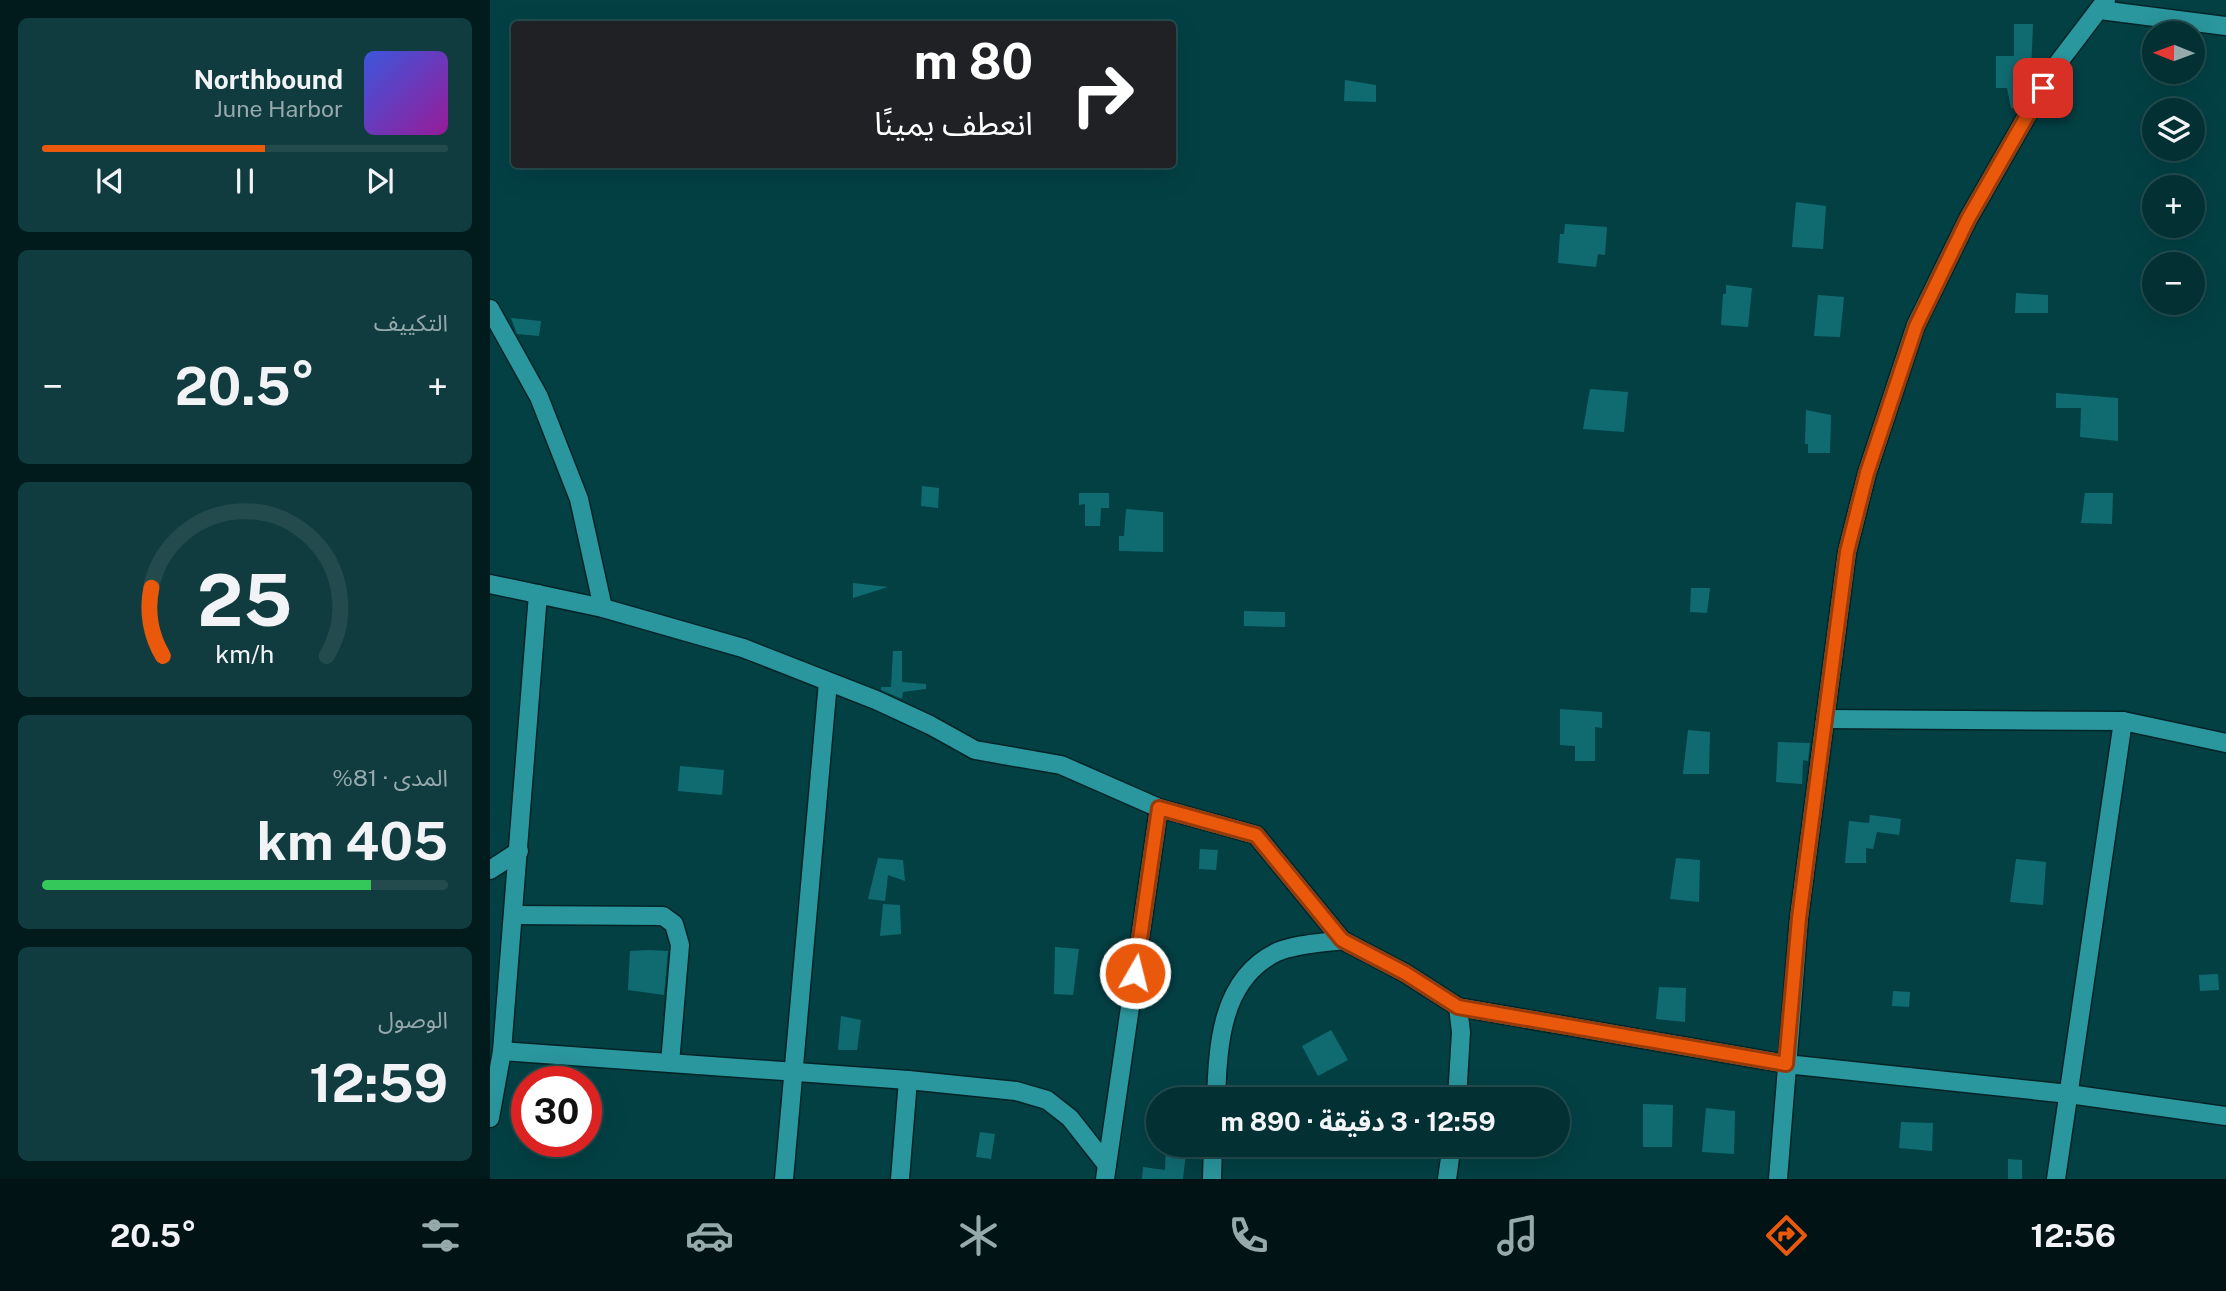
<!DOCTYPE html>
<html lang="ar">
<head>
<meta charset="utf-8">
<style>
  body { margin:0; font-family:"Public Sans","Noto Sans Arabic",sans-serif; background:#103c3f; color:#f1f3f6; direction:rtl; height:100vh; display:flex; flex-direction:column; font-size:26px; white-space:nowrap }
  * { box-sizing:border-box; margin:0 }
  p { font-size:23px; color:#96a9ac }
  .icon { flex:none; width:38px; height:38px; fill:none; stroke:currentColor; stroke-width:2; stroke-linecap:round; stroke-linejoin:round }
  .map { position:relative; flex:1; overflow:hidden; direction:ltr }
  .side { display:flex; flex-direction:column; gap:18px; padding:18px; background:#011a1c; width:490px }
  .side>* { flex:none }
  .banner { position:absolute; left:21px; top:21px; width:665px; height:147px; border-radius:7px; box-shadow:0 7px 28px #0002,0 0 0 2px #234b4e; direction:rtl; background:#202124; color:#fff; overflow:hidden }
  .needle { width:46px; rotate:271deg }
  .controls { position:absolute; left:1652px; top:21px; display:grid; gap:14px }
  .controls a { display:grid; place-items:center; width:63px; height:63px; border-radius:50%; background:#023033; box-shadow:0 7px 28px #0002,0 0 0 2px #234b4e; font-size:35px }
  .speed { position:absolute; left:21px; top:1066px; display:flex; gap:14px; font-size:35px; font-weight:700; text-align:center }
  .speed>* { display:grid; place-content:center; width:91px; height:91px; border-radius:50%; background:#023033; box-shadow:0 7px 28px #0002,0 0 0 2px #234b4e; line-height:1 }
  .speed .limit { border:10px solid #d22; background:#fff; color:#111 }
  .pin { position:absolute; display:grid; place-items:center; width:60px; height:60px; color:#fff; margin:-30px; border-radius:14px; box-shadow:0 4px 10px #0006 }
  .me { position:absolute; width:77px; margin:-38px; rotate:8deg; stroke-linejoin:round; filter:drop-shadow(0 0 5px #0008) }
  .turn { display:flex; align-items:center; gap:24px; height:147px; padding:0 28px; font-size:32px }
  .turn .icon { width:91px; height:91px; stroke-width:2.5 }
  .turn b { display:block; font-size:49px; line-height:60px }
  .big { font-size:52px; font-weight:700; line-height:1.1 }
  .side .widget { flex:1; display:flex; flex-direction:column; justify-content:center; gap:10px; min-width:0; padding:0 24px; border-radius:10px; background:#103c3f }
  .side .dial { align-items:center; gap:0 }
  .dial svg { height:182px; overflow:visible; fill:none; stroke:#234b4e; stroke-width:7; stroke-linecap:round; text-anchor:middle }
  .dial text { fill:#f1f3f6; stroke:none }
  .song { display:flex; align-items:center; gap:21px }
  .cover { width:84px; height:84px; border-radius:10px; background:linear-gradient(135deg,hsl(230 70% 55%),hsl(300 70% 35%)) }
  .played { height:7px; border-radius:4px; background:linear-gradient(90deg,#ea580c 55%,#234b4e 55%) }
  .keys { display:flex; justify-content:space-around; direction:ltr }
  .heat { display:flex; justify-content:space-between; align-items:center; font-size:38px; direction:ltr }
  .charge { height:10px; border-radius:5px; background:linear-gradient(90deg,#34c759 81%,#234b4e 0) }
  .trip { position:absolute; left:656px; top:1087px; width:424px; height:70px; border-radius:35px; background:#023033; box-shadow:0 7px 28px #0002,0 0 0 2px #234b4e; font-weight:700; line-height:70px; text-align:center; direction:rtl }
  .tab-bar { display:flex; height:112px; justify-content:space-around; align-items:center; background:#011314; color:#96a9ac }
  .tab-bar .icon { width:49px; height:49px }
  .tab-bar .selected { color:#ea580c }
  .tab-bar b { font-size:32px; color:#f1f3f6 }
  main { display:flex; flex:1; min-height:0 }
  .map>svg:first-child { display:block }
</style>
</head>
<body>
<main>
<div class="map">
<svg width="1736" height="1179" viewBox="0 0 1736 1179">
  <rect width="100%" height="100%" fill="#034044"/>
  <g fill="#106b71">
    <polygon points="1524,24 1543,24 1541,73 1536,73 1535,96 1528,108 1521,108 1517,88 1506,88 1506,56 1524,56"/>
    <polygon points="855,80 886,85 886,102 854,101"/>
    <polygon points="1306,202 1336,206 1333,249 1302,247"/>
    <polygon points="1075,224 1117,227 1115,255 1108,254 1106,267 1068,263 1070,234 1074,234"/>
    <polygon points="1236,285 1262,288 1258,327 1231,325 1233,294 1236,294"/>
    <polygon points="1526,293 1558,295 1558,313 1525,313"/>
    <polygon points="1328,295 1354,297 1350,337 1324,336"/>
    <polygon points="21,318 51,321 49,336 27,334"/>
    <polygon points="1100,389 1138,392 1134,432 1093,429"/>
    <polygon points="1566,393 1628,398 1628,441 1590,437 1591,408 1566,408"/>
    <polygon points="1316,410 1341,415 1340,453 1318,453 1318,444 1315,444"/>
    <polygon points="432,486 449,488 448,508 431,506"/>
    <polygon points="589,493 619,493 619,508 611,508 610,526 595,526 595,504 589,505"/>
    <polygon points="1595,493 1623,493 1622,524 1591,523"/>
    <polygon points="636,509 673,512 673,552 629,551 629,536 634,536"/>
    <polygon points="363,583 398,587 363,598"/>
    <polygon points="1201,588 1220,588 1217,613 1200,612"/>
    <polygon points="754,611 795,612 795,627 754,626"/>
    <polygon points="403,651 412,651 412,682 436,684 436,689 413,692 412,699 391,690 391,687 401,687"/>
    <polygon points="1070,709 1112,712 1112,728 1105,727 1105,761 1085,761 1085,746 1070,745"/>
    <polygon points="1198,730 1220,732 1219,774 1193,774"/>
    <polygon points="1288,742 1320,743 1318,761 1313,760 1312,784 1286,782"/>
    <polygon points="190,766 234,770 232,795 188,791"/>
    <polygon points="1380,815 1411,819 1409,835 1387,832 1383,849 1376,848 1376,863 1355,863 1359,821 1379,823"/>
    <polygon points="710,849 728,850 726,870 709,869"/>
    <polygon points="388,858 413,860 415,881 398,875 395,901 378,899"/>
    <polygon points="1186,858 1210,860 1209,902 1180,899"/>
    <polygon points="1526,859 1556,862 1553,905 1520,902"/>
    <polygon points="393,904 410,905 411,934 390,936"/>
    <polygon points="565,947 589,949 583,995 564,994"/>
    <polygon points="160,950 178,951 174,995 138,990 140,951"/>
    <polygon points="1728,974 1729,990 1710,991 1709,975"/>
    <polygon points="1169,987 1196,988 1195,1022 1166,1019"/>
    <polygon points="1403,991 1420,992 1419,1007 1402,1006"/>
    <polygon points="351,1016 371,1020 367,1050 348,1050"/>
    <polygon points="841,1030 858,1060 828,1076 812,1046"/>
    <polygon points="1153,1104 1183,1105 1182,1147 1153,1147"/>
    <polygon points="1216,1108 1245,1111 1244,1154 1212,1152"/>
    <polygon points="1411,1122 1443,1123 1442,1151 1409,1148"/>
    <polygon points="490,1132 505,1134 501,1159 486,1157"/>
    <polygon points="676,1144 697,1144 693,1179 652,1179 653,1167 675,1170"/>
    <polygon points="1518,1159 1532,1160 1532,1179 1518,1179"/>
  </g>
  <g fill="none" stroke-linecap="round" stroke-linejoin="round">
    <defs>
      <g id="minor">
        <polyline points="1610,10 1736,26"/>
        <polyline points="0,309 49,397 89,499 113,608"/>
        <polyline points="0,584 113,608 253,648 386,700 440,725 485,750 571,765 669,808 766,835 852,940 915,973 968,1007 1296,1064 1579,1094 1736,1116"/>
        <polyline points="1335,719 1633,721 1736,743"/>
        <polyline points="0,870 29,851"/>
        <polyline points="23,915 173,916 184,924 190,945 180,1063"/>
        <polyline points="12,1051 418,1080 526,1091 557,1100 580,1118 617,1165"/>
        <path d="M726,1099C728,1044 731,979 787,952C805,944 832,943 852,940"/>
        <polyline points="967,1099 971,1032 968,1007"/>
        <polyline points="0,1118 12,1051 48,594"/>
        <polyline points="294,1179 338,682"/>
        <polyline points="410,1179 418,1080"/>
        <polyline points="615,1179 669,808"/>
        <polyline points="722,1179 723,1144"/>
        <polyline points="957,1179 962,1144"/>
        <polyline points="1288,1179 1309,918 1357,552 1377,473 1426,325 1478,219 1565,67 1616,0"/>
        <polyline points="1566,1179 1633,721"/>
      </g>
    </defs>
    <use href="#minor" stroke="#032427" stroke-width="21"/>
    <use href="#minor" stroke="#2a969d" stroke-width="18"/>
  </g>
  <g fill="none" stroke-linecap="round" stroke-linejoin="round">
    <defs>
      <polyline id="route" points="645,973 669,808 766,835 852,940 915,973 968,1007 1296,1064 1309,918 1357,552 1377,473 1426,326 1478,219 1553,88"/>
    </defs>
    <use href="#route" stroke="#983908" stroke-width="18"/>
    <use href="#route" stroke="#ea580c" stroke-width="12"/>
  </g>
</svg>
<div class="controls">
<a><svg class="needle" viewBox="-14 -14 28 28"><path d="M0-13l5 13h-10z" fill="#e53935"/><path d="M0 13l5-13h-10z" fill="#96a9ac"/></svg></a>
<a><svg class="icon" aria-label="layers" viewBox="0 0 24 24"><path d="M12 4l9 5-9 5-9-5zM3 14l9 5 9-5"/></svg></a>
<a>+</a>
<a>−</a>
</div>
<div class="speed"><div class="limit">30</div></div>
<div class="pin" style="left:1553px;top:88px;background:#d93025"><svg class="icon" aria-label="arrive" viewBox="0 0 24 24"><path d="M6 21V4h12l-3 4 3 4H6"/></svg></div>
<svg class="me" style="left:645px;top:973px" viewBox="-20 -20 40 40"><circle r="17" fill="#ea580c" stroke="#fff" stroke-width="3"/><path d="M0-11L8 9 0 5-8 9z" fill="#fff"/></svg>
<div class="trip">12:59 · 3 دقيقة · 890 m</div>
<div class="banner">
<div class="turn"><svg class="icon" aria-label="right" viewBox="0 0 24 24"><path d="M7 20v-9h11M14 6l5 5-5 5"/></svg><div><b>80 m</b>انعطف يمينًا</div></div>
</div>
</div>
<section class="side">
<div class="widget">
<div class="song"><i class="cover"></i><div><b>Northbound</b><p>June Harbor</p></div></div>
<div class="played"></div>
<div class="keys"><svg class="icon" aria-label="previous" viewBox="0 0 24 24"><path d="M18 5L8 12l10 7zM5 5v14"/></svg><svg class="icon" aria-label="pause" viewBox="0 0 24 24"><path d="M8 5v14M16 5v14"/></svg><svg class="icon" aria-label="next" viewBox="0 0 24 24"><path d="M6 5l10 7-10 7zM19 5v14"/></svg></div>
</div>
<div class="widget"><p>التكييف</p>
<div class="heat"><a>−</a><b class="big">20.5°</b><a>+</a></div>
</div>
<div class="widget dial"><svg viewBox="0 0 100 80">
<path d="M14 69A42 42 0 1 1 86 69"/>
<path d="M14 69A42 42 0 0 1 9 39" stroke="#ea580c"/>
<text x="50" y="56" font-size="32" font-weight="700">25</text>
<text x="50" y="72" font-size="11">km/h</text>
</svg></div>
<div class="widget"><p>المدى · 81%</p><b class="big">405 km</b><div class="charge"></div></div>
<div class="widget"><p>الوصول</p><b class="big">12:59</b></div>
</section>
</main>
<nav class="tab-bar">
<b>12:56</b>
<svg class="icon selected" aria-label="directions" viewBox="0 0 24 24"><path d="M12 3l9 9-9 9-9-9zM9 14v-3h6M13 9l2 2-2 2"/></svg>
<svg class="icon" aria-label="music" viewBox="0 0 24 24"><path d="M9 18V5l10-2v13"/><circle cx="6" cy="18" r="3"/><circle cx="16" cy="16" r="3"/></svg>
<svg class="icon" aria-label="phone" viewBox="0 0 24 24"><path d="M5 4h4l2 5-3 2q2 4 5 5l2-3 5 2v4C11 20 4 13 5 4z"/></svg>
<svg class="icon" aria-label="climate" viewBox="0 0 24 24"><path d="M12 3v18M4 7l16 10M4 17L20 7"/></svg>
<svg class="icon" aria-label="car" viewBox="0 0 24 24"><path d="M5 17H2v-5l4-1 3-4h7l3 4 3 1v5h-3M9 17h6M6 11h13"/><circle cx="7" cy="17" r="2"/><circle cx="17" cy="17" r="2"/></svg>
<svg class="icon" aria-label="filters" viewBox="0 0 24 24"><path d="M4 7h16M4 17h16"/><circle cx="9" cy="7" r="2"/><circle cx="15" cy="17" r="2"/></svg>
<b>20.5°</b>
</nav>
</body>
</html>
